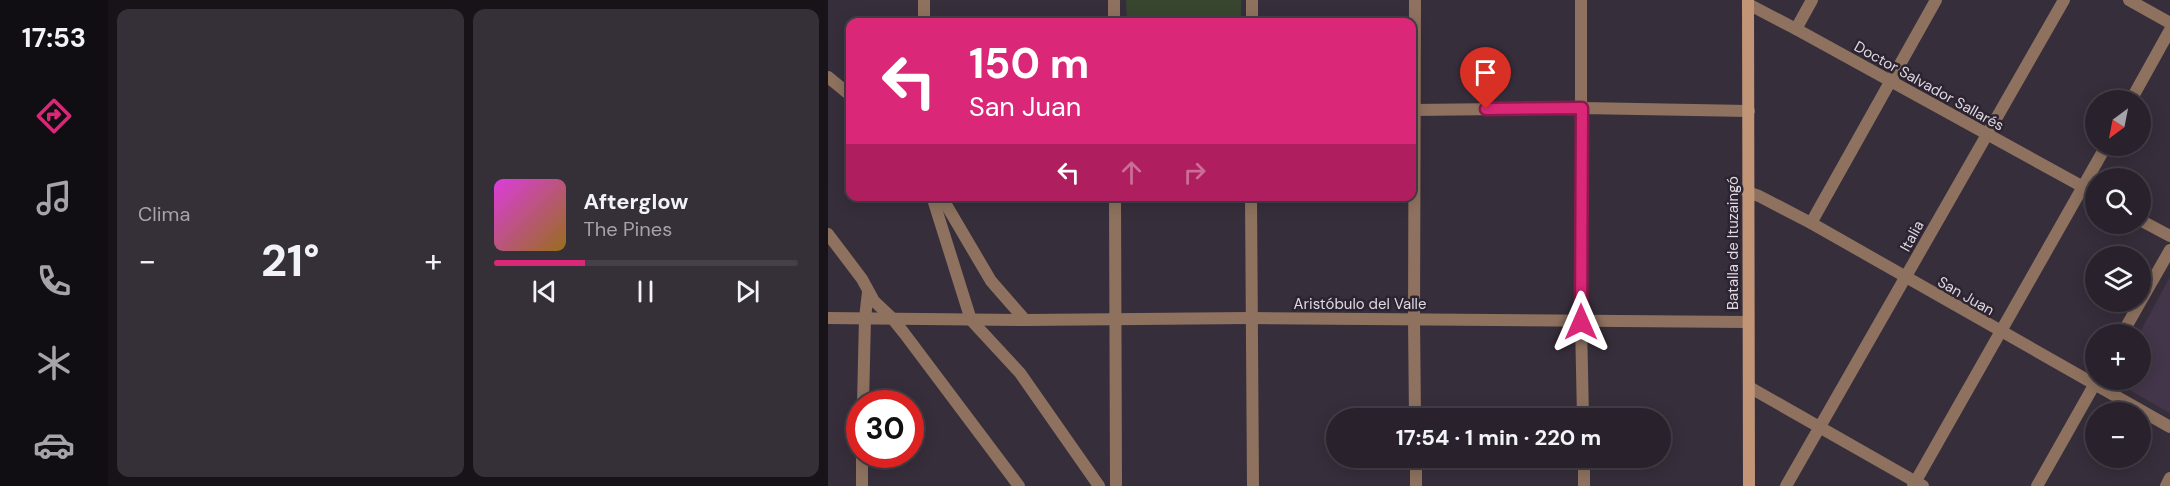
<!DOCTYPE html>
<html lang="es">
<head>
<meta charset="utf-8">
<style>
  body { margin:0; font-family:"DM Sans",sans-serif; background:#352f38; color:#f1f3f6; height:100vh; display:flex; flex-direction:column; font-size:22px; white-space:nowrap }
  * { box-sizing:border-box; margin:0 }
  p { font-size:20px; color:#a5a4a9 }
  .icon { flex:none; width:33px; height:33px; fill:none; stroke:currentColor; stroke-width:2; stroke-linecap:round; stroke-linejoin:round }
  .map { position:relative; flex:1; overflow:hidden }
  .drawer { display:flex; flex-direction:column; gap:9px; padding:9px; background:#171318; width:720px }
  .drawer>* { flex:none }
  .banner { position:absolute; left:18px; top:18px; width:570px; height:183px; border-radius:12px; box-shadow:0 3px 15px #0003,0 0 0 2px #453f48; background:#db2777; color:#fff; overflow:hidden }
  .needle { width:39px; rotate:212deg }
  .fabs { position:absolute; left:1257px; top:90px; display:grid; gap:12px }
  .fabs a { display:grid; place-items:center; width:66px; height:66px; border-radius:50%; background:#29222c; box-shadow:0 3px 15px #0003,0 0 0 2px #453f48; font-size:30px }
  .speed { position:absolute; left:18px; top:390px; display:flex; gap:12px; font-size:30px; font-weight:700; text-align:center }
  .speed>* { display:grid; place-content:center; width:78px; height:78px; border-radius:50%; background:#29222c; box-shadow:0 3px 15px #0003,0 0 0 2px #453f48; line-height:1 }
  .speed .limit { border:9px solid #d22; background:#fff; color:#111 }
  .pin { position:absolute; display:grid; place-items:center; width:51px; height:51px; color:#fff; margin:-62px -26px; border-radius:50% 50% 50% 0; rotate:-45deg; box-shadow:0 0 6px #0007 }
  .pin .icon { rotate:45deg }
  .me { position:absolute; width:66px; margin:-33px; rotate:0deg; stroke-linejoin:round; filter:drop-shadow(0 0 4px #0008) }
  .turn { display:flex; align-items:center; gap:21px; height:126px; padding:0 24px; font-size:27px }
  .turn .icon { width:78px; height:78px; stroke-width:2.5 }
  .turn b { display:block; font-size:42px; line-height:51px }
  .lanes { display:flex; align-items:center; height:57px; padding:0 24px; background:#0003; justify-content:center; gap:30px; direction:ltr }
  .lanes .off { opacity:.35 }
  .big { font-size:45px; font-weight:700; line-height:1.1 }
  .drawer .card { flex:1; display:flex; flex-direction:column; justify-content:center; gap:9px; min-width:0; padding:0 21px; border-radius:12px; background:#352f38 }
  .song { display:flex; align-items:center; gap:18px }
  .cover { width:72px; height:72px; border-radius:9px; background:linear-gradient(135deg,hsl(300 70% 55%),hsl(40 70% 35%)) }
  .played { height:6px; border-radius:3px; background:linear-gradient(90deg,#db2777 30%,#453f48 30%) }
  .keys { display:flex; justify-content:space-around; direction:ltr }
  .heat { display:flex; justify-content:space-between; align-items:center; font-size:33px; direction:ltr }
  .drawer .tiles { flex:1; display:grid; gap:9px; grid-template-columns:repeat(2,1fr) }
  .trip { position:absolute; left:498px; top:408px; width:345px; height:60px; border-radius:30px; background:#29222c; box-shadow:0 3px 15px #0003,0 0 0 2px #453f48; font-weight:700; line-height:60px; text-align:center }
  main { display:flex; flex:1; min-height:0 }
  .menu { display:flex; flex-direction:column; width:108px; justify-content:space-around; align-items:center; background:#100e12; color:#a5a4a9 }
  .menu .icon { width:42px; height:42px }
  .menu .current { color:#db2777 }
  .menu b { font-size:27px; color:#f1f3f6 }
  .map>svg:first-child { display:block }
</style>
</head>
<body>
<main>
<nav class="menu">
<b>17:53</b>
<svg class="icon current" aria-label="directions" viewBox="0 0 24 24"><path d="M12 3l9 9-9 9-9-9zM9 14v-3h6M13 9l2 2-2 2"/></svg>
<svg class="icon" aria-label="music" viewBox="0 0 24 24"><path d="M9 18V5l10-2v13"/><circle cx="6" cy="18" r="3"/><circle cx="16" cy="16" r="3"/></svg>
<svg class="icon" aria-label="phone" viewBox="0 0 24 24"><path d="M5 4h4l2 5-3 2q2 4 5 5l2-3 5 2v4C11 20 4 13 5 4z"/></svg>
<svg class="icon" aria-label="climate" viewBox="0 0 24 24"><path d="M12 3v18M4 7l16 10M4 17L20 7"/></svg>
<svg class="icon" aria-label="car" viewBox="0 0 24 24"><path d="M5 17H2v-5l4-1 3-4h7l3 4 3 1v5h-3M9 17h6M6 11h13"/><circle cx="7" cy="17" r="2"/><circle cx="17" cy="17" r="2"/></svg>
</nav>
<section class="drawer">
<div class="tiles">
<div class="card"><p>Clima</p>
<div class="heat"><a>−</a><b class="big">21°</b><a>+</a></div>
</div>
<div class="card">
<div class="song"><i class="cover"></i><div><b>Afterglow</b><p>The Pines</p></div></div>
<div class="played"></div>
<div class="keys"><svg class="icon" aria-label="previous" viewBox="0 0 24 24"><path d="M18 5L8 12l10 7zM5 5v14"/></svg><svg class="icon" aria-label="pause" viewBox="0 0 24 24"><path d="M8 5v14M16 5v14"/></svg><svg class="icon" aria-label="next" viewBox="0 0 24 24"><path d="M6 5l10 7-10 7zM19 5v14"/></svg></div>
</div>
</div>
</section>
<div class="map">
<svg width="1342" height="486" viewBox="0 0 1342 486">
  <rect width="100%" height="100%" fill="#372e3b"/>
  <polygon fill="#44364a" points="1342,277 1342,413 1291,384 1290,380 1312,380 1312,334 1311,334"/>
  <polygon fill="#38452f" points="298,0 413,0 413,22 299,22"/>
  <g fill="none" stroke-linecap="round" stroke-linejoin="round">
    <g stroke="#8e725f" stroke-width="12">
      <polyline points="286,0 286,22"/>
      <polyline points="587,0 586,319 587,418"/>
      <polyline points="753,0 753,322 755,418"/>
      <polyline points="1301,0 1342,23"/>
      <polyline points="920,4 968,29 1268,194"/>
      <polyline points="96,22 96,0"/>
      <polyline points="424,22 424,0"/>
      <polyline points="968,29 984,0"/>
      <polyline points="0,77 22,95"/>
      <polyline points="1303,100 1342,30"/>
      <polyline points="584,110 754,108 921,111"/>
      <polyline points="919,192 931,196 983,223 1342,427"/>
      <polyline points="104,196 143,320 192,373 271,486"/>
      <polyline points="113,196 163,281 197,320"/>
      <polyline points="287,196 288,486"/>
      <polyline points="423,196 425,486"/>
      <polyline points="1312,220 1342,236"/>
      <polyline points="983,223 1108,0"/>
      <polyline points="0,234 34,279 46,301 64,318 76,333 191,486"/>
      <polyline points="0,318 197,320 422,318 920,322"/>
      <polyline points="1294,334 1342,250"/>
      <polyline points="921,387 1095,486"/>
      <polyline points="35,404 37,318 40,292"/>
      <polyline points="588,458 588,486"/>
      <polyline points="756,458 756,486"/>
      <polyline points="34,486 34,454"/>
      <polyline points="958,486 1236,0"/>
      <polyline points="1085,486 1278,146"/>
      <polyline points="1209,486 1269,380"/>
      <polyline points="1338,486 1342,478"/>
    </g>
    <polyline stroke="#c29577" stroke-width="12" points="920,0 921,486"/>
  </g>
  <g fill="none" stroke-linecap="round" stroke-linejoin="round">
    <defs>
      <polyline id="route" points="658,109 754,108 753,322"/>
    </defs>
    <use href="#route" stroke="#8e194d" stroke-width="15"/>
    <use href="#route" stroke="#db2777" stroke-width="10"/>
  </g>
  <g text-anchor="middle" dominant-baseline="central" stroke-width="5" stroke-linejoin="round" paint-order="stroke">
    <g font-size="15" fill="#dfd9e2" stroke="#2d2431">
      <text transform="translate(1101 86) rotate(29)">Doctor Salvador Sallarés</text>
      <text transform="translate(1084 236) rotate(-61)">Italia</text>
      <text transform="translate(905 243) rotate(-90)">Batalla de Ituzaingó</text>
      <text transform="translate(1138 296) rotate(30)">San Juan</text>
      <text x="532" y="304">Aristóbulo del Valle</text>
    </g>
  </g>
</svg>
<div class="fabs">
<a><svg class="needle" viewBox="-14 -14 28 28"><path d="M0-13l5 13h-10z" fill="#e53935"/><path d="M0 13l5-13h-10z" fill="#a5a4a9"/></svg></a>
<a><svg class="icon" aria-label="search" viewBox="0 0 24 24"><circle cx="10" cy="10" r="6"/><path d="M15 15l6 6"/></svg></a>
<a><svg class="icon" aria-label="layers" viewBox="0 0 24 24"><path d="M12 4l9 5-9 5-9-5zM3 14l9 5 9-5"/></svg></a>
<a>+</a>
<a>−</a>
</div>
<div class="speed"><div class="limit">30</div></div>
<div class="pin" style="left:658px;top:109px;background:#d93025"><svg class="icon" aria-label="arrive" viewBox="0 0 24 24"><path d="M6 21V4h12l-3 4 3 4H6"/></svg></div>
<svg class="me" style="left:753px;top:322px" viewBox="-20 -20 40 40"><path d="M0-17L14 15 0 8-14 15z" fill="#db2777" stroke="#fff" stroke-width="4"/></svg>
<div class="trip">17:54 · 1 min · 220 m</div>
<div class="banner">
<div class="turn"><svg class="icon" aria-label="left" viewBox="0 0 24 24"><path d="M17 20v-9H6M10 6l-5 5 5 5"/></svg><div><b>150 m</b>San Juan</div></div>
<div class="lanes"><svg class="icon" aria-label="left" viewBox="0 0 24 24"><path d="M17 20v-9H6M10 6l-5 5 5 5"/></svg><svg class="icon off" aria-label="ahead" viewBox="0 0 24 24"><path d="M12 20V5M6 11l6-6 6 6"/></svg><svg class="icon off" aria-label="right" viewBox="0 0 24 24"><path d="M7 20v-9h11M14 6l5 5-5 5"/></svg></div>
</div>
</div>
</main>
</body>
</html>
